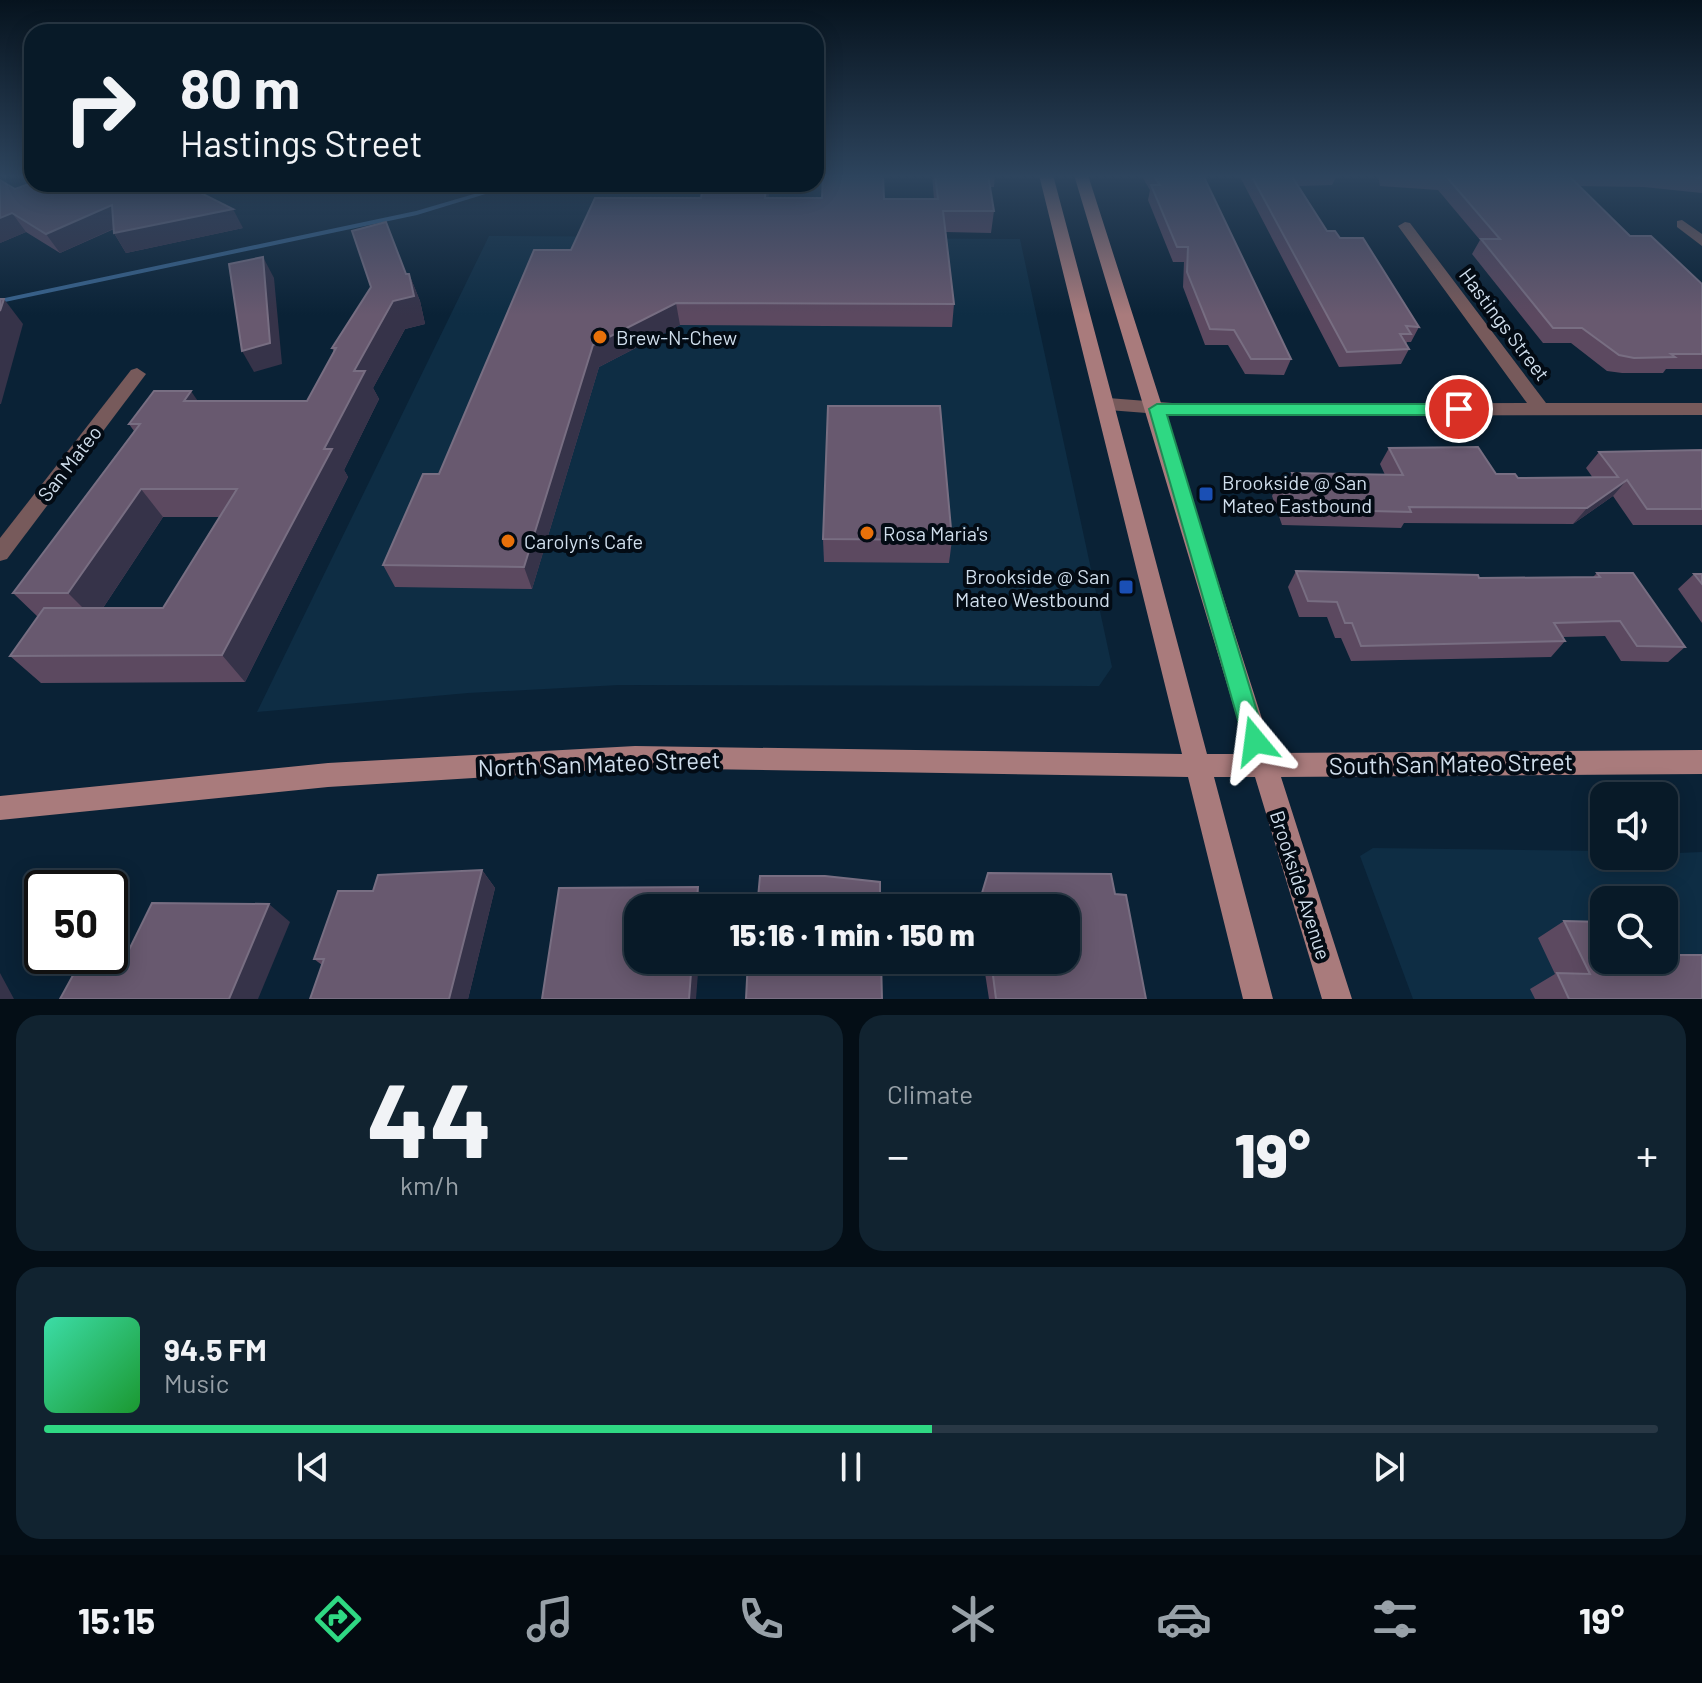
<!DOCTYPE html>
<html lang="en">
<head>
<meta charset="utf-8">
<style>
  body { margin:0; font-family:Barlow,sans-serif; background:#112330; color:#f1f3f6; height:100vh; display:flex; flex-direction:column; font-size:30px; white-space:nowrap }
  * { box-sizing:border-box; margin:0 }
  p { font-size:26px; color:#98a1a8 }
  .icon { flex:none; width:44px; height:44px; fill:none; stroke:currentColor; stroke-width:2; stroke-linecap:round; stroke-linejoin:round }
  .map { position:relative; height:999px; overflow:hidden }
  .panel { display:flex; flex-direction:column; gap:16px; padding:16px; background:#040e16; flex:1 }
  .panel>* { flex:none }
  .top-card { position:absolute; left:24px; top:24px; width:800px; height:168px; border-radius:24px; box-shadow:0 4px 20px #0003,0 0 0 2px #293845; background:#081a28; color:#f1f3f6; overflow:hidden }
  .fabs { position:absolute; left:1590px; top:782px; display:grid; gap:16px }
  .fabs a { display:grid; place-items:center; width:88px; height:88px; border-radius:16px; background:#081a28; box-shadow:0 4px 20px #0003,0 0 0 2px #293845; font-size:40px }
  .speed { position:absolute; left:24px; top:870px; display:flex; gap:16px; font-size:40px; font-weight:700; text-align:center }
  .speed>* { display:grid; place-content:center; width:104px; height:104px; border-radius:50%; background:#081a28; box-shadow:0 4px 20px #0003,0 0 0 2px #293845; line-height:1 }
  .speed .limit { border:4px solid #111; border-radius:12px; background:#fff; color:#111 }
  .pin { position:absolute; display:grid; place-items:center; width:68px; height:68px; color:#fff; margin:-34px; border:4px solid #fff; border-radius:50%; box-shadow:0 2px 8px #0007 }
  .me { position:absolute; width:88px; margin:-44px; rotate:344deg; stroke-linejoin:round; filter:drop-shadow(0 0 6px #0008) }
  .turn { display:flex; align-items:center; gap:28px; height:168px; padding:0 24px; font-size:36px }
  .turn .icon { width:104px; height:104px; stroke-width:2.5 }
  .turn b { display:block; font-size:56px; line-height:68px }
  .big { font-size:60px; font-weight:800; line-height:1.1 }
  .panel .tile { flex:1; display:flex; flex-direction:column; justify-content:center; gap:12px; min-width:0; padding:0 28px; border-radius:24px; background:#112330 }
  .panel .dial { align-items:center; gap:0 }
  .dial b { font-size:104px; line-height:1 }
  .song { display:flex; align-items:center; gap:24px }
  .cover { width:96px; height:96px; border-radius:12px; background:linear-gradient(135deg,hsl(160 70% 55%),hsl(130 70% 35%)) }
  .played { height:8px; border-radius:4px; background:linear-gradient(90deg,#2fd883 55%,#293845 55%) }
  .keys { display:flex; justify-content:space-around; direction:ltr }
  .heat { display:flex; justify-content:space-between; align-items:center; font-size:44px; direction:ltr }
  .panel .tiles { flex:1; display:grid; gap:16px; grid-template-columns:1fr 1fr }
  .tile:last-child { grid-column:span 2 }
  .trip { position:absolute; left:624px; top:894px; width:456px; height:80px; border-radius:24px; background:#081a28; box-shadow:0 4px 20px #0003,0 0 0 2px #293845; font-weight:800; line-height:80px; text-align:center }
  .tab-bar { display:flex; height:128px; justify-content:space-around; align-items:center; background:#030a10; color:#98a1a8 }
  .tab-bar .icon { width:56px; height:56px }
  .tab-bar .on { color:#2fd883 }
  .tab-bar b { font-size:36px; color:#f1f3f6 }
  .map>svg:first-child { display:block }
</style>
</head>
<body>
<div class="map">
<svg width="1702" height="999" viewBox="0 0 1702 999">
  <rect width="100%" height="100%" fill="#0a2236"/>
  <g fill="#0e2d44" fill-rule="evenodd">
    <polygon points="489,236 1020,239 1112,667 1099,686 619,685 468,693 257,712"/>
    <path d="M1373,848L1604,851V856L1702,852V999H1413L1360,856ZM1604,900H1664V960H1604Z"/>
  </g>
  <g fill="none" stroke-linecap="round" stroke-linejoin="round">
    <polygon fill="#39648f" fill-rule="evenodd" points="508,184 518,184 417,215 0,303 0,299 416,211"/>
    <g fill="#775a5b" fill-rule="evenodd">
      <polygon points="1682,220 1702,234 1702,246 1677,227 1677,221"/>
      <polygon points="1405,222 1410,223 1546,403 1702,403 1702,415 1185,416 1108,410 1099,404 1108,398 1185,404 1527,403 1398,226"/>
      <polygon points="137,368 146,374 143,378 7,559 0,561 0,538 131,370"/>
    </g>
    <polygon fill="#a97b7c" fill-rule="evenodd" points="1039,175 1053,175 1207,754 1248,754 1074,175 1088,175 1273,753 1702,750 1702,774 1281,777 1352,999 1322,999 1255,777 1214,777 1273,999 1243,999 1188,777 635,768 328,787 0,820 0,796 328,763 635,746 1182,754"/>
  </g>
  <g fill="#5c4960" fill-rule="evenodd">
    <polygon points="932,175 995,175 994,187 990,187 994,211 991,233 946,232 954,304 952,327 680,325 599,367 532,589 395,587 383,565 439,474 571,250 701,198 770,184 768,198 934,199"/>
    <polygon points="1141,175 1203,175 1291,359 1284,375 1245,374 1228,345 1205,345 1183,287 1184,262 1173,262 1148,200 1150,190"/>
    <polygon points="1239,175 1337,175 1332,185 1299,186 1327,231 1340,238 1419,327 1411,342 1407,342 1406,344 1409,349 1401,364 1339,367"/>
    <polygon points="1378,175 1702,175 1702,193 1644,187 1579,186 1630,236 1702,284 1702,369 1666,369 1663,373 1622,373 1607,371 1571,343 1543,343 1472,254 1480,240 1438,190 1380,186"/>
    <polygon points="393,184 426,184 417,187 402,188"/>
    <polygon points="15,189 243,228 126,253 114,233 114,229 60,253 26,232 0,243"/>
    <path d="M407,274H409L420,301L425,324L405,329L373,388L379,399L344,470L348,477L245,682L41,683L10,656L38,617L13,593L134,431L129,424L198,401H307L334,352L332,348ZM163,517H219L163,608H103Z"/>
    <polygon points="1389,448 1496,474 1518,478 1593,478 1586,468 1599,452 1702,450 1702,525 1633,525 1613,496 1573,524 1404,523 1401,528 1282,525 1272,496 1279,480 1289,480 1292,473 1385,475 1380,464"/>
    <polygon points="823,539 952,540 949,563 824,562"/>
    <polygon points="1296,571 1479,578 1593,577 1597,573 1685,647 1668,662 1621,661 1605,636 1563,637 1565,641 1551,657 1351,661 1341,638 1335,638 1327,617 1299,617 1288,587"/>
    <polygon points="1694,574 1702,574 1702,623 1678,589"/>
    <polygon points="482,870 495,888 468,999 310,999 322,965 314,959 373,891"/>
    <polygon points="982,893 1115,894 1146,999 989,999 983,960 1066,960 1066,908 978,908"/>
    <polygon points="1564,921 1604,960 1702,999 1535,999 1530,989 1555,974 1538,938"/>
  </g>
  <g fill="#363349">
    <polygon points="766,184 770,184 766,219 765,198"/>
    <polygon points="112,205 124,224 60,253 46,234"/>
    <polygon points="233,209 243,228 126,253 114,233"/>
    <polygon points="12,213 26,232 0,243 0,218"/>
    <polygon points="263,257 274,278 282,364 254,372 242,351"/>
    <polygon points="409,274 420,301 425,324 405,329 373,388 379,399 344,470 348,477 245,682 222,655 324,449 354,371"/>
    <polygon points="4,299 23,324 1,404 0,404 0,311"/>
    <polygon points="676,303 680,325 599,367 532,589 524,567 593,345"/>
    <polygon points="191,391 210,419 184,401"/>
    <polygon points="1627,480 1613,496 1573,524 1587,508"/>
    <polygon points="141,489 163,517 95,620 68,593"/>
    <polygon points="482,870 495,888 468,999 449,999"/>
    <polygon points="698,887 703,905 703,908 696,908"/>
    <polygon points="269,904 290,922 258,999 229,999"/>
    <polygon points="692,960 699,960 696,999 689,999"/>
    <polygon points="0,973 14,999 0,999"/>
  </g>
  <g fill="#68596f" stroke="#786e82" stroke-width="2">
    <polygon points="823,175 883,175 884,199 938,199 935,175 988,175 994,211 943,211 954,304 676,303 593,345 524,567 383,565 423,474 439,474 534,250 571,250 595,198 701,198 703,184 766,184 765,198 822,198"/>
    <polygon points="1153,175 1203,175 1291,359 1251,359 1234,330 1210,329 1187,272 1188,247 1177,247 1151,185 1160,185"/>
    <polygon points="1251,175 1291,175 1327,231 1335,231 1340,238 1363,238 1419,327 1406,326 1411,334 1400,334 1409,349 1347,352"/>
    <polygon points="1444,175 1568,175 1630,236 1651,236 1702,284 1702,354 1671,354 1675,357 1634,358 1619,355 1582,328 1553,328 1481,239 1500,239 1445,175"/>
    <polygon points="1676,175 1702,175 1702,178"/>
    <polygon points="0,180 15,189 32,183 32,184 183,184 233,209 114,233 112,205 46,234 12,213 0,218"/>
    <polygon points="386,222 406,274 409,274 414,296 393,301 354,371 365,371 324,449 332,449 222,655 10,656 44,608 163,608 237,489 141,489 68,593 13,593 140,424 129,424 154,391 191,391 184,401 307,401 336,348 332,348 371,287 352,231"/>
    <polygon points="263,257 270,343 242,351 229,264"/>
    <polygon points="0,299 4,299 0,311"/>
    <polygon points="828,406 940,406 952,540 823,539"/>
    <polygon points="1478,447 1496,474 1515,474 1518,478 1618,477 1599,452 1702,450 1702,509 1647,509 1627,480 1587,508 1409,507 1411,512 1289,509 1279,480 1295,480 1292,473 1403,475 1389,448"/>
    <polygon points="1296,571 1478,575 1479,578 1600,577 1597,573 1633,573 1685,647 1637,646 1620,621 1554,623 1565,641 1361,646 1352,623 1345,623 1337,602 1308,601"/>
    <polygon points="1694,574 1702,574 1702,584"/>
    <polygon points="482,870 449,999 310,999 324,959 314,959 338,891 373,891 378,875"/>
    <polygon points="988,873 1111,874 1115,894 1126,895 1146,999 996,999 991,960 1066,960 1066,908 984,908 982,893"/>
    <polygon points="760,876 825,876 880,882 880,908 750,908 751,900 758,898"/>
    <polygon points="698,887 696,908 638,908 638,960 692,960 689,999 542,999 559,888"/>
    <polygon points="152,903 269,904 229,999 60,999 83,957 125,958"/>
    <polygon points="1564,921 1604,922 1604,960 1664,960 1664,955 1702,955 1702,999 1569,999 1557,973 1590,974"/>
    <polygon points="748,960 881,960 882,999 746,999"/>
  </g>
  <linearGradient id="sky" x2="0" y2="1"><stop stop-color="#06131e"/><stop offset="0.56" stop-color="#2d445d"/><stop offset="1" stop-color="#2d445d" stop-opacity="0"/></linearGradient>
  <rect width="1702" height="315" fill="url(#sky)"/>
  <polygon fill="#2fd883" stroke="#1f8c55" stroke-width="2" points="1157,404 1459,404 1467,409 1459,415 1167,415 1266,741 1263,748 1255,751 1247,748 1244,741 1149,409"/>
  <g fill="#e8710a" stroke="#030b14" stroke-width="3">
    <circle cx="600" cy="337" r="8"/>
    <circle cx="867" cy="533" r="8"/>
    <circle cx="508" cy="541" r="8"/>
  </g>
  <g fill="#1a4fb4" stroke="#030b14" stroke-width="3">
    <rect x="1198" y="486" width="16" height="16" rx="4"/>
    <rect x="1118" y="579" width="16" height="16" rx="4"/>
  </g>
  <g text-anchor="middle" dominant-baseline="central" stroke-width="8" stroke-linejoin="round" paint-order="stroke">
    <g font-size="20" fill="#d0deec" stroke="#030b14">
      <text transform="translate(1505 324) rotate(53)">Hastings Street</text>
      <text transform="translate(69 463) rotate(-52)">San Mateo</text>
      <text transform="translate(1301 885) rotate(72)">Brookside Avenue</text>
    </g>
    <g font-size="20" fill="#d0deec" stroke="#030b14" text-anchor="start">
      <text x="616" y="337">Brew-N-Chew</text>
      <text x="1222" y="482">Brookside @ San<tspan x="1222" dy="23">Mateo Eastbound</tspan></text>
      <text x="883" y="533">Rosa Maria's</text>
      <text x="524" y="541">Carolyn’s Cafe</text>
      <text x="1110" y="576" text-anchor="end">Brookside @ San<tspan x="1110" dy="23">Mateo Westbound</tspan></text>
    </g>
    <g font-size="24" fill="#d0deec" stroke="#030b14">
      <text transform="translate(599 763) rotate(-2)">North San Mateo Street</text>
      <text transform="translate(1451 763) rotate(-1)">South San Mateo Street</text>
    </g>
  </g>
</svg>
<div class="fabs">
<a><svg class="icon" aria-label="sound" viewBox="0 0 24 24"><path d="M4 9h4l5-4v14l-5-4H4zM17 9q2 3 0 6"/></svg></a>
<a><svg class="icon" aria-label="search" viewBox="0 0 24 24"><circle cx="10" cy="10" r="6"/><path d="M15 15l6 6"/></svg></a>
</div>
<div class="speed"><div class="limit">50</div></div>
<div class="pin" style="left:1459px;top:409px;background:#d93025"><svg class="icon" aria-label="arrive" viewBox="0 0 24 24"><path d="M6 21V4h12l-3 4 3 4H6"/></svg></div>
<svg class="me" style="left:1255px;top:741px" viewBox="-20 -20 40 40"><path d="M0-17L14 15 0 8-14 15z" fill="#2fd883" stroke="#fff" stroke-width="4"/></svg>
<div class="trip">15:16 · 1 min · 150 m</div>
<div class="top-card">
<div class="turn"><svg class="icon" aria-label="right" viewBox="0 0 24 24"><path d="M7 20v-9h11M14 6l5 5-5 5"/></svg><div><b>80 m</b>Hastings Street</div></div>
</div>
</div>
<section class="panel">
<div class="tiles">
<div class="tile dial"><b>44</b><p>km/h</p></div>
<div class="tile"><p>Climate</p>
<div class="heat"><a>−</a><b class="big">19°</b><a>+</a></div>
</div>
<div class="tile">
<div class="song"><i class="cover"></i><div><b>94.5 FM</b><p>Music</p></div></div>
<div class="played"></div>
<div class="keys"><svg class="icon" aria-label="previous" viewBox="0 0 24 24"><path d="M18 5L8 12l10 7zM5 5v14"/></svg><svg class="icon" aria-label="pause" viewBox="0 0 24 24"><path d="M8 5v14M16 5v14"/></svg><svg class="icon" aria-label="next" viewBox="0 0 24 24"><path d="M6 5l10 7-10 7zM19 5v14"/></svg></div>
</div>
</div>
</section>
<nav class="tab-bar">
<b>15:15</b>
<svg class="icon on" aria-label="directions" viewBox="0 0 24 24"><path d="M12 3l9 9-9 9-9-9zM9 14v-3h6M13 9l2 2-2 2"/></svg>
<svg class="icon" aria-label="music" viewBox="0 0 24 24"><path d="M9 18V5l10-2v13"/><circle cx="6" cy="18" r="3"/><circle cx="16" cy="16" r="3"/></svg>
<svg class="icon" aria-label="phone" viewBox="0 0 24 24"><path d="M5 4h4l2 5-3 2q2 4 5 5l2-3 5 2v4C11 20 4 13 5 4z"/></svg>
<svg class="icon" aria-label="climate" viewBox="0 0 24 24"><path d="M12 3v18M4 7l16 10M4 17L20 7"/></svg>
<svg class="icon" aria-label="car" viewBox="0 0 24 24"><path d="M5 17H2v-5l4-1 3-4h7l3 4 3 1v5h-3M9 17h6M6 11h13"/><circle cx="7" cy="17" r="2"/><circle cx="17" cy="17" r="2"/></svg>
<svg class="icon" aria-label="filters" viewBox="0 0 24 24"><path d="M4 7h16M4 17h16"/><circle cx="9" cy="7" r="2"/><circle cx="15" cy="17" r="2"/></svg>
<b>19°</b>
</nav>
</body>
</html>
